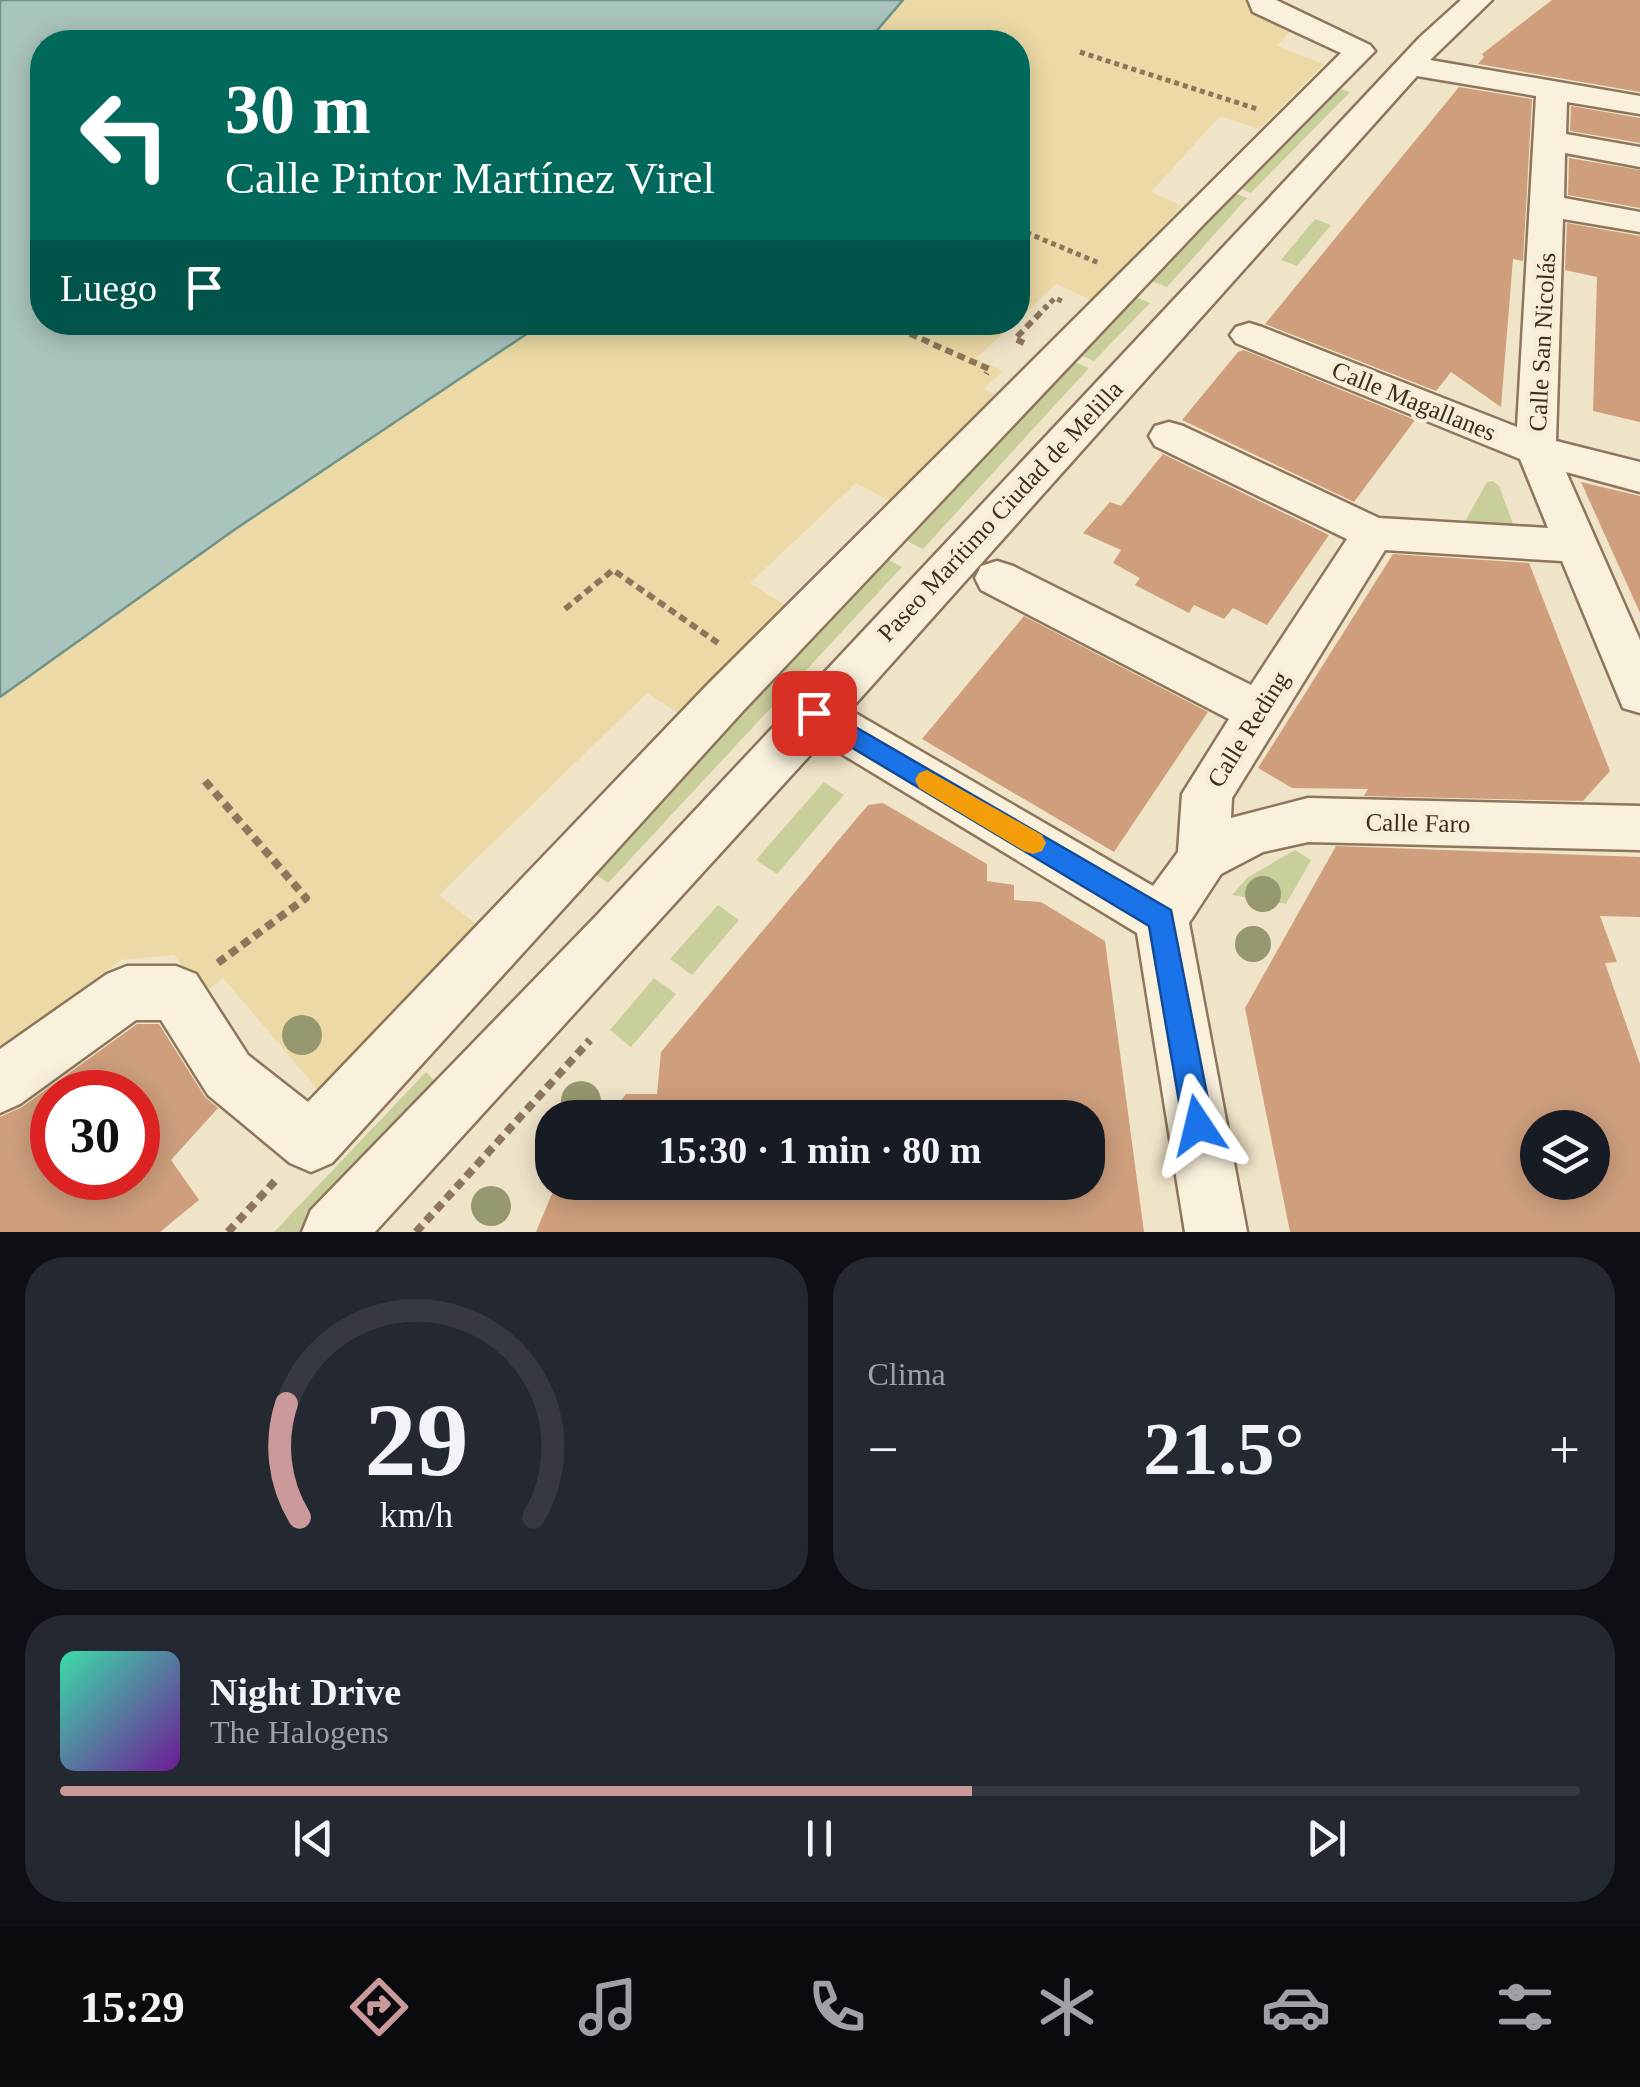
<!DOCTYPE html>
<html lang="es">
<head>
<meta charset="utf-8">
<style>
  body { margin:0; font-family:Georgia,serif; background:#242831; color:#f1f3f6; height:100vh; display:flex; flex-direction:column; font-size:38px; white-space:nowrap }
  * { box-sizing:border-box; margin:0 }
  p { font-size:32px; color:#9ea1a6 }
  .icon { flex:none; width:55px; height:55px; fill:none; stroke:currentColor; stroke-width:2; stroke-linecap:round; stroke-linejoin:round }
  .map { position:relative; height:1232px; overflow:hidden }
  .sheet { display:flex; flex-direction:column; gap:25px; padding:25px; background:#0d0f14; flex:1 }
  .sheet>* { flex:none }
  .guide { position:absolute; left:30px; top:30px; width:1000px; height:305px; border-radius:40px; box-shadow:0 5px 25px #0003; background:#00695c; color:#fff; overflow:hidden }
  .tools { position:absolute; left:1520px; top:1110px; display:grid; gap:20px }
  .tools a { display:grid; place-items:center; width:90px; height:90px; border-radius:50%; background:#171b24; box-shadow:0 5px 25px #0003; font-size:50px }
  .speed { position:absolute; left:30px; top:1070px; display:flex; gap:20px; font-size:50px; font-weight:700; text-align:center }
  .speed>* { display:grid; place-content:center; width:130px; height:130px; border-radius:50%; background:#171b24; box-shadow:0 5px 25px #0003; line-height:1 }
  .speed .limit { border:15px solid #d22; background:#fff; color:#111 }
  .pin { position:absolute; display:grid; place-items:center; width:85px; height:85px; color:#fff; margin:-42px; border-radius:20px; box-shadow:0 5px 15px #0006 }
  .me { position:absolute; width:110px; margin:-55px; rotate:350deg; stroke-linejoin:round; filter:drop-shadow(0 0 8px #0008) }
  .turn { display:flex; align-items:center; gap:35px; height:210px; padding:0 30px; font-size:45px }
  .turn .icon { width:130px; height:130px; stroke-width:2.5 }
  .turn b { display:block; font-size:70px; line-height:85px }
  .then { display:flex; align-items:center; height:95px; padding:0 30px; background:#0003; gap:20px; font-size:38px }
  .big { font-size:75px; font-weight:600; line-height:1.1 }
  .sheet .widget { flex:1; display:flex; flex-direction:column; justify-content:center; gap:15px; min-width:0; padding:0 35px; border-radius:40px; background:#242831 }
  .sheet .dial { align-items:center; gap:0 }
  .dial svg { height:260px; overflow:visible; fill:none; stroke:#363941; stroke-width:7; stroke-linecap:round; text-anchor:middle }
  .dial text { fill:#f1f3f6; stroke:none }
  .song { display:flex; align-items:center; gap:30px }
  .cover { width:120px; height:120px; border-radius:15px; background:linear-gradient(135deg,hsl(160 70% 55%),hsl(280 70% 35%)) }
  .played { height:10px; border-radius:5px; background:linear-gradient(90deg,#cc999b 60%,#363941 60%) }
  .keys { display:flex; justify-content:space-around; direction:ltr }
  .heat { display:flex; justify-content:space-between; align-items:center; font-size:55px; direction:ltr }
  .sheet .tiles { flex:1; display:grid; gap:25px; grid-template-columns:1fr 1fr }
  .widget:last-child { grid-column:span 2 }
  .trip { position:absolute; left:535px; top:1100px; width:570px; height:100px; border-radius:40px; background:#171b24; box-shadow:0 5px 25px #0003; font-weight:600; line-height:100px; text-align:center }
  .tabs { display:flex; height:160px; justify-content:space-around; align-items:center; background:#090b0e; color:#9ea1a6 }
  .tabs .icon { width:70px; height:70px }
  .tabs .current { color:#cc999b }
  .tabs b { font-size:45px; color:#f1f3f6 }
  .map>svg:first-child { display:block }
</style>
</head>
<body>
<div class="map">
<svg width="1640" height="1232" viewBox="0 0 1640 1232">
  <rect width="100%" height="100%" fill="#f0e4c8"/>
  <g fill="#c9cf9b">
    <polygon points="1337,88 1350,92 1251,193 1239,188"/>
    <polygon points="1234,193 1247,198 1167,287 1152,281"/>
    <polygon points="1315,219 1331,225 1297,266 1281,260"/>
    <polygon points="1136,297 1150,303 1094,361 1080,355"/>
    <polygon points="1074,362 1089,368 923,549 907,541"/>
    <polygon points="1493,481 1499,486 1515,529 1462,527 1487,482"/>
    <polygon points="887,559 902,567 608,883 591,871"/>
    <polygon points="824,782 844,795 777,874 756,860"/>
    <polygon points="1295,850 1311,860 1286,904 1232,895 1247,878"/>
    <polygon points="718,905 739,920 692,975 670,959"/>
    <polygon points="654,978 676,994 631,1047 610,1030"/>
    <polygon points="426,1072 445,1092 302,1232 274,1232"/>
  </g>
  <g fill="#ecd9a5">
    <polygon points="903,0 1247,0 1259,12 1293,28 1277,46 1324,64 1259,129 1220,116 1151,192 1182,206 1091,300 1056,284 1018,320 1018,42 867,42"/>
    <polygon points="543,323 1015,323 976,358 1003,371 984,389 999,397 895,504 856,483 750,583 793,610 686,718 647,693 439,895 481,928 319,1091 223,978 204,993 174,955 121,960 0,1049 0,697 234,530"/>
  </g>
  <polygon fill="#a9c4bc" stroke="#6f938a" stroke-width="2.5" points="0,0 903,0 867,42 42,42 42,322 543,323 234,530 0,697"/>
  <g fill="#cf9f7d" fill-rule="evenodd">
    <polygon points="1552,0 1640,0 1640,92 1478,64 1484,57 1482,54"/>
    <polygon points="1459,87 1532,99 1523,261 1513,259 1501,407 1451,372 1436,391 1265,324"/>
    <polygon points="1571,106 1640,118 1640,143 1570,131"/>
    <polygon points="1569,158 1640,170 1640,208 1568,195"/>
    <polygon points="1567,223 1640,236 1640,422 1593,411 1597,277 1565,270"/>
    <polygon points="1244,350 1415,420 1354,502 1182,420 1238,352"/>
    <polygon points="1163,454 1329,535 1267,625 1233,608 1224,619 1194,605 1189,613 1135,585 1140,578 1113,563 1121,550 1083,533 1110,502 1121,506"/>
    <polygon points="1581,482 1640,496 1640,613"/>
    <polygon points="1393,554 1529,563 1610,771 1583,801 1364,796 1368,789 1292,788 1258,768"/>
    <polygon points="1024,616 1208,712 1114,852 922,739"/>
    <polygon points="883,803 987,864 987,881 1014,885 1014,900 1041,902 1105,941 1144,1232 536,1232 557,1182 1088,1182 1088,1118 607,1118 626,1094 657,1094 661,1052 868,805"/>
    <path d="M1336,846L1640,857V917L1600,916L1617,962L1605,963L1640,1064V1232H1290L1245,1008ZM1538,1128H1592V1182H1538Z"/>
    <path d="M137,1024H159L205,1097L218,1108L171,1160L199,1200L160,1232H0V1117L22,1107ZM52,1092H138V1178H52Z"/>
  </g>
  <g fill="none" stroke-linecap="round" stroke-linejoin="round">
    <defs>
      <g id="street">
        <polygon points="1248,0 1276,0 1370,45 1375,51 1203,225 743,711 332,1163 311,1172 290,1163 208,1095 161,1020 136,1020 20,1104 0,1113 0,1049 107,974 127,966 176,966 196,974 248,1055 308,1102 709,683 1341,53 1253,12"/>
        <path d="M1461,0H1492L1430,60L1640,96V114L1567,102L1566,134L1640,147V167L1565,153L1564,198L1640,212V232L1563,219L1556,441L1640,462V492L1566,472L1640,640V713L1623,708L1562,561L1385,550L1232,798L1231,818L1308,798L1640,806V850L1308,842L1263,852L1221,874L1189,923L1247,1232H1185L1137,933L822,742L375,1232H302L311,1210L596,916L1420,37ZM1417,76L1536,96L1517,427L1262,327L1249,323L1236,327L1230,335L1236,343L1520,459L1548,528L1379,518L1183,426L1169,422L1155,426L1149,436L1155,446L1347,539L1251,685L1013,566L997,561L981,566L975,578L981,590L1229,719L1182,794L1178,852L1153,886L850,710Z"/>
      </g>
    </defs>
    <use href="#street" stroke="#8d765c" stroke-width="5"/>
    <g stroke="#8d765c" stroke-width="5" stroke-dasharray="5 4" stroke-linecap="butt">
      <polyline points="1080,52 1257,109"/>
      <polyline points="1018,229 1099,263"/>
      <polyline points="1044,309 1055,298 1064,302"/>
    </g>
    <g stroke="#8d765c" stroke-width="6" stroke-dasharray="8 5" stroke-linecap="butt">
      <polyline points="893,322 890,325 989,369 986,374"/>
      <polyline points="1024,343 1015,339 1047,306"/>
      <polyline points="565,609 613,570 718,643"/>
    </g>
    <g stroke="#8d765c" stroke-width="8" stroke-dasharray="9 6" stroke-linecap="butt">
      <polyline points="205,781 306,898 215,965"/>
      <polyline points="228,1232 276,1180"/>
      <polyline points="416,1232 590,1040"/>
    </g>
    <use href="#street" fill="#faf1dc" fill-rule="evenodd"/>
  </g>
  <g fill="#96986f">
    <circle cx="1263" cy="894" r="18"/>
    <circle cx="1253" cy="944" r="18"/>
    <circle cx="302" cy="1035" r="20"/>
    <circle cx="581" cy="1101" r="20"/>
    <circle cx="491" cy="1206" r="20"/>
  </g>
  <polygon fill="#1a73e8" stroke="#114b97" stroke-width="2.5" points="814,703 1171,910 1213,1125 1208,1136 1198,1140 1187,1136 1183,1125 1149,926 806,720 802,713 806,706"/>
  <polygon fill="#f59e0b" points="927,770 1042,835 1046,843 1042,851 1033,854 1024,851 919,788 915,780 919,773"/>
  <g text-anchor="middle" dominant-baseline="central" stroke-width="9" stroke-linejoin="round" paint-order="stroke">
    <g font-size="25" fill="#3d2e20" stroke="#f7eed8">
      <text transform="translate(1542 342) rotate(-87)">Calle San Nicolás</text>
      <text transform="translate(1414 401) rotate(22)">Calle Magallanes</text>
      <text transform="translate(1000 511) rotate(-47)">Paseo Marítimo Ciudad de Melilla</text>
      <text transform="translate(1248 729) rotate(-58)">Calle Reding</text>
      <text transform="translate(1418 823) rotate(1)">Calle Faro</text>
    </g>
  </g>
</svg>
<div class="tools">
<a><svg class="icon" aria-label="layers" viewBox="0 0 24 24"><path d="M12 4l9 5-9 5-9-5zM3 14l9 5 9-5"/></svg></a>
</div>
<div class="speed"><div class="limit">30</div></div>
<div class="pin" style="left:814px;top:713px;background:#d93025"><svg class="icon" aria-label="arrive" viewBox="0 0 24 24"><path d="M6 21V4h12l-3 4 3 4H6"/></svg></div>
<svg class="me" style="left:1198px;top:1125px" viewBox="-20 -20 40 40"><path d="M0-17L14 15 0 8-14 15z" fill="#1a73e8" stroke="#fff" stroke-width="4"/></svg>
<div class="trip">15:30 · 1 min · 80 m</div>
<div class="guide">
<div class="turn"><svg class="icon" aria-label="left" viewBox="0 0 24 24"><path d="M17 20v-9H6M10 6l-5 5 5 5"/></svg><div><b>30 m</b>Calle Pintor Martínez Virel</div></div>
<div class="then">Luego<svg class="icon" aria-label="arrive" viewBox="0 0 24 24"><path d="M6 21V4h12l-3 4 3 4H6"/></svg></div>
</div>
</div>
<section class="sheet">
<div class="tiles">
<div class="widget dial"><svg viewBox="0 0 100 80">
<path d="M14 69A42 42 0 1 1 86 69"/>
<path d="M14 69A42 42 0 0 1 10 34" stroke="#cc999b"/>
<text x="50" y="56" font-size="32" font-weight="700">29</text>
<text x="50" y="72" font-size="11">km/h</text>
</svg></div>
<div class="widget"><p>Clima</p>
<div class="heat"><a>−</a><b class="big">21.5°</b><a>+</a></div>
</div>
<div class="widget">
<div class="song"><i class="cover"></i><div><b>Night Drive</b><p>The Halogens</p></div></div>
<div class="played"></div>
<div class="keys"><svg class="icon" aria-label="previous" viewBox="0 0 24 24"><path d="M18 5L8 12l10 7zM5 5v14"/></svg><svg class="icon" aria-label="pause" viewBox="0 0 24 24"><path d="M8 5v14M16 5v14"/></svg><svg class="icon" aria-label="next" viewBox="0 0 24 24"><path d="M6 5l10 7-10 7zM19 5v14"/></svg></div>
</div>
</div>
</section>
<nav class="tabs">
<b>15:29</b>
<svg class="icon current" aria-label="directions" viewBox="0 0 24 24"><path d="M12 3l9 9-9 9-9-9zM9 14v-3h6M13 9l2 2-2 2"/></svg>
<svg class="icon" aria-label="music" viewBox="0 0 24 24"><path d="M9 18V5l10-2v13"/><circle cx="6" cy="18" r="3"/><circle cx="16" cy="16" r="3"/></svg>
<svg class="icon" aria-label="phone" viewBox="0 0 24 24"><path d="M5 4h4l2 5-3 2q2 4 5 5l2-3 5 2v4C11 20 4 13 5 4z"/></svg>
<svg class="icon" aria-label="climate" viewBox="0 0 24 24"><path d="M12 3v18M4 7l16 10M4 17L20 7"/></svg>
<svg class="icon" aria-label="car" viewBox="0 0 24 24"><path d="M5 17H2v-5l4-1 3-4h7l3 4 3 1v5h-3M9 17h6M6 11h13"/><circle cx="7" cy="17" r="2"/><circle cx="17" cy="17" r="2"/></svg>
<svg class="icon" aria-label="filters" viewBox="0 0 24 24"><path d="M4 7h16M4 17h16"/><circle cx="9" cy="7" r="2"/><circle cx="15" cy="17" r="2"/></svg>
</nav>
</body>
</html>
